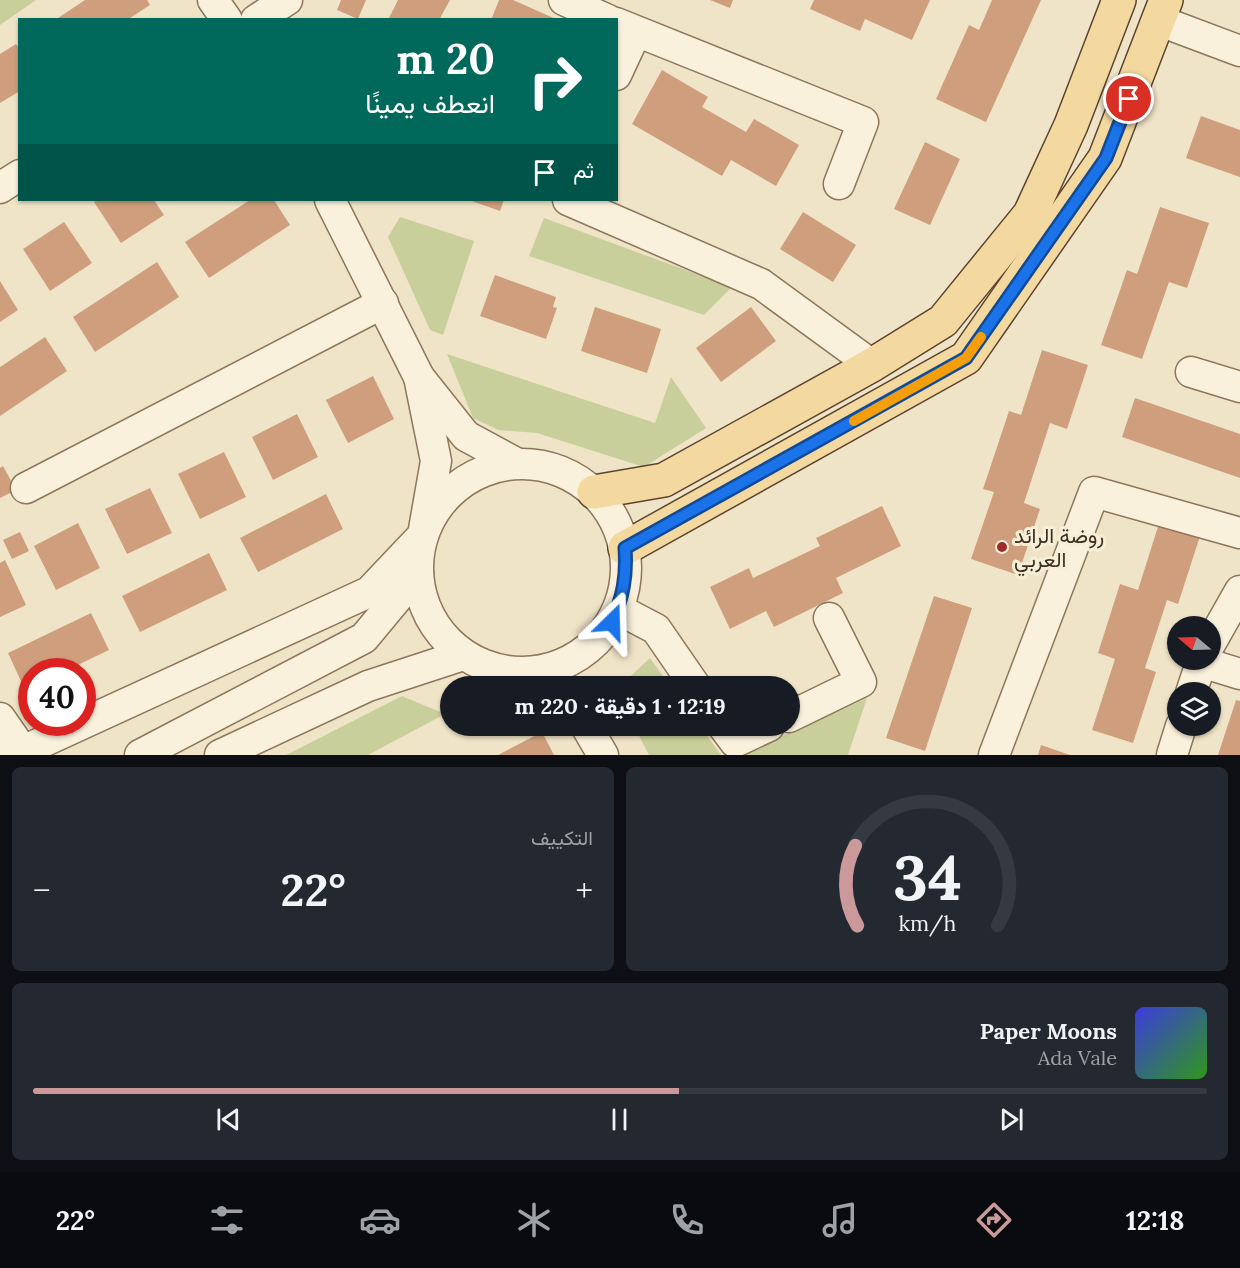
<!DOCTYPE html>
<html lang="ar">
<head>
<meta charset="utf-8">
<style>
  body { margin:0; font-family:Lora,Vazirmatn,serif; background:#242831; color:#f1f3f6; direction:rtl; height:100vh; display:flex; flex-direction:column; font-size:22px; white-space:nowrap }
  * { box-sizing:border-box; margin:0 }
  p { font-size:20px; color:#9ea1a6 }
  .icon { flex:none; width:33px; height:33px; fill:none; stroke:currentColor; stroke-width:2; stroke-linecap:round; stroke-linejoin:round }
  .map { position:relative; height:755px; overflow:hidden; direction:ltr }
  .panel { display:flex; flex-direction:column; gap:12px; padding:12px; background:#0d0f14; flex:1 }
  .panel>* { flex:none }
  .hud { position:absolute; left:18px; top:18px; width:600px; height:183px; border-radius:0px; box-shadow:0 2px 4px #0004; direction:rtl; background:#00695c; color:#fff; overflow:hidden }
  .needle { width:39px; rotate:289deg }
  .controls { position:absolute; left:1167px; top:616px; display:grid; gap:12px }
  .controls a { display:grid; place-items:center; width:54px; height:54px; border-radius:50%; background:#171b24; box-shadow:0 2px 4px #0004; font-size:30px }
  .speed { position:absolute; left:18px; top:658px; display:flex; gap:12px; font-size:30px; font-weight:700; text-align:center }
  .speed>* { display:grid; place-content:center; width:78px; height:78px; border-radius:50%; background:#171b24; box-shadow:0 2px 4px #0004; line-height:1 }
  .speed .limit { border:9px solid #d22; background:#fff; color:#111 }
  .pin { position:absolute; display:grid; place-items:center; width:51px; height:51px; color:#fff; margin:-26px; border:3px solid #fff; border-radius:50%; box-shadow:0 2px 6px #0007 }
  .me { position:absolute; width:66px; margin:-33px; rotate:22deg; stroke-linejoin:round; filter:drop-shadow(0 0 4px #0008) }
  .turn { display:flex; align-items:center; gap:21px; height:126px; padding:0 24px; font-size:27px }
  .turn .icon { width:78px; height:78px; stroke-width:2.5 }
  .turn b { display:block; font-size:42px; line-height:51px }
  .then { display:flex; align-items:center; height:57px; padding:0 24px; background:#0003; gap:12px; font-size:22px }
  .big { font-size:45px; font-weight:800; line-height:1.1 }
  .panel .widget { flex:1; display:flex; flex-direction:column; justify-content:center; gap:9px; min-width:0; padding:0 21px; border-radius:9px; background:#242831 }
  .panel .dial { align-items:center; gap:0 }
  .dial svg { height:156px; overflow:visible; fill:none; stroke:#363941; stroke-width:7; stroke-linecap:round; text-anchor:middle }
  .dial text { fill:#f1f3f6; stroke:none }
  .song { display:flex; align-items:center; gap:18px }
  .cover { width:72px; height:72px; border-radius:9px; background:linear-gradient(135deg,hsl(240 70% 55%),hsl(110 70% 35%)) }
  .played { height:6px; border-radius:3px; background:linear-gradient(90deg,#cc999b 55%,#363941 55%) }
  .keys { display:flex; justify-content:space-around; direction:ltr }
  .heat { display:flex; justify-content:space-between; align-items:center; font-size:33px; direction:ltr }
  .panel .tiles { flex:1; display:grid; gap:12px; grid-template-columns:1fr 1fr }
  .widget:last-child { grid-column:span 2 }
  .trip { position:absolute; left:440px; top:676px; width:360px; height:60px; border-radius:30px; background:#171b24; box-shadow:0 2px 4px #0004; font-weight:800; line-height:60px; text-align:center; direction:rtl }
  .tab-bar { display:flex; height:96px; justify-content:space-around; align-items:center; background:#090b0e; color:#9ea1a6 }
  .tab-bar .icon { width:42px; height:42px }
  .tab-bar .selected { color:#cc999b }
  .tab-bar b { font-size:27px; color:#f1f3f6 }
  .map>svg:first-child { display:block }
</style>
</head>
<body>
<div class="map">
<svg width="1240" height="755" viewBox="0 0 1240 755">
  <rect width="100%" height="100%" fill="#f0e4c8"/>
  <g fill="#c9cf9b">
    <polygon points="0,0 36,0 0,25"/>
    <polygon points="400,217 474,241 443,335 430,330 388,237"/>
    <polygon points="544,218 732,287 704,315 529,256"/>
    <polygon points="447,354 655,423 671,377 706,428 644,467 537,433 498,430 473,418"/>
    <polygon points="650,658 671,687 619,687"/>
    <polygon points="402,696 445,714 368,755 286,755"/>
    <polygon points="867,698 848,755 741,755"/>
    <polygon points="634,726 700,726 721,755 649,755"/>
  </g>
  <g fill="#cf9f7d">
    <polygon points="85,0 147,0 150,5 127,20 55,20"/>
    <polygon points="341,0 366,0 358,19 337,10"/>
    <polygon points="398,0 450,0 439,20 388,20"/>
    <polygon points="499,0 513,0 558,20 491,20"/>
    <polygon points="710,0 733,0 730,8"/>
    <polygon points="814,0 930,0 912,40 865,19 860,31 810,9"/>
    <polygon points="992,0 1041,0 986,122 936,99 969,25 979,30"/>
    <polygon points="16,44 20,49 20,91 0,103 0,54"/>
    <polygon points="662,70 708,97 702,107 746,132 754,119 799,145 776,186 731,160 722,176 632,124"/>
    <polygon points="1201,116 1240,130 1240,177 1186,158"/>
    <polygon points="925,142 960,159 930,225 894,209"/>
    <polygon points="98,200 154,200 164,215 121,243 94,202"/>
    <polygon points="250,200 274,200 290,225 209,278 185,242"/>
    <polygon points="469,200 504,200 500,211"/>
    <polygon points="1160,207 1209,223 1187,288 1169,282 1142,359 1101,345 1127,270 1137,274"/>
    <polygon points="803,212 856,245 833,282 780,249"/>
    <polygon points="64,222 92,263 50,291 23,249"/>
    <polygon points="157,262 179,297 95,352 73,317"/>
    <polygon points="495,275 556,297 553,307 557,308 546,339 480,316"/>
    <polygon points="0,281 18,310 0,322"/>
    <polygon points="595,307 661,329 647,373 581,351"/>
    <polygon points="751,307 776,341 721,382 696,348"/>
    <polygon points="45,337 67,371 0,416 0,367"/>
    <polygon points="1042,350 1088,365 1067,429 1050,423 1024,503 1040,509 1018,575 971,559 994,492 983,489 1009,411 1021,415"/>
    <polygon points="373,376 394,419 348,443 326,400"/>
    <polygon points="1135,398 1240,434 1240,478 1122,437"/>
    <polygon points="297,414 318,457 273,480 252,437"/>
    <polygon points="224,452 246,497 200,519 178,474"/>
    <polygon points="3,466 16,490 0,498 0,468"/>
    <polygon points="150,488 172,533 127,554 105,509"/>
    <polygon points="326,494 343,529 258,572 240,538"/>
    <polygon points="882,506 901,546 836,578 843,593 774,627 766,611 730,629 710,587 749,568 753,578 820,546 816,538"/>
    <polygon points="1161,517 1202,530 1178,604 1167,600 1145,668 1156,672 1133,743 1092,730 1115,659 1098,653 1120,584 1138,590"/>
    <polygon points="78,523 100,568 56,590 34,546"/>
    <polygon points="20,532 29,551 12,559 3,540"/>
    <polygon points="209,553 227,590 140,632 122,596"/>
    <polygon points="5,560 26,605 0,617 0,563"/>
    <polygon points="934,596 972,608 925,751 886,738"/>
    <polygon points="91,613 109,650 63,672 32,672 32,687 25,690 8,653"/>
    <polygon points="1236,700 1240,701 1240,755 1218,755"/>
    <polygon points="542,732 554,755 498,755"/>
    <polygon points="1041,745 1070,755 1038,755"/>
  </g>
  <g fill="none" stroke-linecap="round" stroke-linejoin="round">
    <defs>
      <g id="minor">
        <polyline points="213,0 227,20"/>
        <polyline points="564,0 608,20"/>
        <polyline points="256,20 287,0"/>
        <polyline points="1160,21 1240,51"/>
        <polyline points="616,23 863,122 839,184"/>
        <polyline points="616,75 636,32"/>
        <polyline points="0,188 20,175"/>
        <polyline points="330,200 419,377 466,436 516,463"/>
        <polyline points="568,200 761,284 872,365"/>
        <polyline points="1191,372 1240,387"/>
        <circle cx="522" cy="568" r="104"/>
        <polyline points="26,488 383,303"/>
        <polyline points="618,609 656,629 696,687"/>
        <polyline points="1210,644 1240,591"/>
        <polyline points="1201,662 1240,674"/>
        <polyline points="1191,693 1202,660"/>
        <polyline points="789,717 861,682 829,618"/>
        <polyline points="0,718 23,751"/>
        <polyline points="586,726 603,755"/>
        <polyline points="723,726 735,742 769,726"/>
        <polyline points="7,755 23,751 369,592 423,535 436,461 419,377"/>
        <polyline points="140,755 364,638 418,573"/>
        <polyline points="220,755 368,686 463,655"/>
        <polyline points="994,755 1094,492 1240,533"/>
        <polyline points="1172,755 1181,726"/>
      </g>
      <g id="major">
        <polyline points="594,492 664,480 872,365 943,321 1030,214 1071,125 1119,0"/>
        <polyline points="625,548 966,358 1105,158 1166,0"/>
      </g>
    </defs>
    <use href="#minor" stroke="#8d765c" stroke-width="33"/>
    <use href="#major" stroke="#5b4430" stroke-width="36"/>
    <use href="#minor" stroke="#faf1dc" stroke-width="30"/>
    <use href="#major" stroke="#f3d9a0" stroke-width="33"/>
  </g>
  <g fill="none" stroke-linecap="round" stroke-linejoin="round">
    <defs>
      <path id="route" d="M612,622C623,597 627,576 625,548L966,358L1106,158L1129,99"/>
    </defs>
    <use href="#route" stroke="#114b97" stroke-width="15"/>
    <use href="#route" stroke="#1a73e8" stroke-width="10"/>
    <polyline stroke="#f59e0b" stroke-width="10" points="854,421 966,358 981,337"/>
  </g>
  <circle fill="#9e2a2b" stroke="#f7eed8" stroke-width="2" cx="1002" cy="547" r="6"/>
  <g text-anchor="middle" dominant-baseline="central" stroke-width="6" stroke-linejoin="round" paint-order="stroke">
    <g font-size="21" fill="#3d2e20" stroke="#f7eed8" text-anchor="start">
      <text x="1014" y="535">روضة الرائد<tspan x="1014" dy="24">العربي</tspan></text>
    </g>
  </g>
</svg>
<div class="controls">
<a><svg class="needle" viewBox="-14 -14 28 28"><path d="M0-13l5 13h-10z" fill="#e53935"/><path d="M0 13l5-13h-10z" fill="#9ea1a6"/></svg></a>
<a><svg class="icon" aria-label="layers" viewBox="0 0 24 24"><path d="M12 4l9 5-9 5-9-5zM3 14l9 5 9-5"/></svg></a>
</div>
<div class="speed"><div class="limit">40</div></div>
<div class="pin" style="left:1129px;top:99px;background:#d93025"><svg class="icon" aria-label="arrive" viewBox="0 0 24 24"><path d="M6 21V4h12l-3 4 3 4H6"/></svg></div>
<svg class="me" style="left:612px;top:622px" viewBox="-20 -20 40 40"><path d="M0-17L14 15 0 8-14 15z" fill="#1a73e8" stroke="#fff" stroke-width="4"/></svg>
<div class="trip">12:19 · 1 دقيقة · 220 m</div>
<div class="hud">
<div class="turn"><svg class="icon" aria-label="right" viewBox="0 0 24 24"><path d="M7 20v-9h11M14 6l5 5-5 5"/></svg><div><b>20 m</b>انعطف يمينًا</div></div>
<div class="then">ثم<svg class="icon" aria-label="arrive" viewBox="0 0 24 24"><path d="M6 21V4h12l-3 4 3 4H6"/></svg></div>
</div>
</div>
<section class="panel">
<div class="tiles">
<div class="widget dial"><svg viewBox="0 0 100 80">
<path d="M14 69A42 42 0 1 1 86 69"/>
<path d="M14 69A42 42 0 0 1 13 28" stroke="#cc999b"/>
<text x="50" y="56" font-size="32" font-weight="700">34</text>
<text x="50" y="72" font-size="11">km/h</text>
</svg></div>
<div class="widget"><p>التكييف</p>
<div class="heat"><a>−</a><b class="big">22°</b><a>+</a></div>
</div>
<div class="widget">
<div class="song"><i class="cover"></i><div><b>Paper Moons</b><p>Ada Vale</p></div></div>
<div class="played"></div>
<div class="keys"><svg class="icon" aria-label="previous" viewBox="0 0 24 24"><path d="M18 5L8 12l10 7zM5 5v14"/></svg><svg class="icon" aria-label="pause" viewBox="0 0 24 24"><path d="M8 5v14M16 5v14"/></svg><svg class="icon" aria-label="next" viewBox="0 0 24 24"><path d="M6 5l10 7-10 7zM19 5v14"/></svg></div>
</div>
</div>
</section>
<nav class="tab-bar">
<b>12:18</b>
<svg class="icon selected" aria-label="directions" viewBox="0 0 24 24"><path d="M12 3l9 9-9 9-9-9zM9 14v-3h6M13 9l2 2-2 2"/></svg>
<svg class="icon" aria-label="music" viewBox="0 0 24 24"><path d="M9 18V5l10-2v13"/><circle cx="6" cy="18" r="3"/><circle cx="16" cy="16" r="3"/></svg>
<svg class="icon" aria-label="phone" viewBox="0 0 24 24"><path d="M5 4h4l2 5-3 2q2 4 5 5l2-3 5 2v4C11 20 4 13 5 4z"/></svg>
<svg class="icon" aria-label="climate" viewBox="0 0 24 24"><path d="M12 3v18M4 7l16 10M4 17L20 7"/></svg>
<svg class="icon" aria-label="car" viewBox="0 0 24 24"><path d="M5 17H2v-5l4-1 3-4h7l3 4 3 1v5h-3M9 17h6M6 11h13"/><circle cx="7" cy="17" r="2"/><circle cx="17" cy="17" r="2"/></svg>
<svg class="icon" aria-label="filters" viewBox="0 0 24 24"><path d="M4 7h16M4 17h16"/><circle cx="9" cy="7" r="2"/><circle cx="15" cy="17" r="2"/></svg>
<b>22°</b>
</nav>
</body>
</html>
